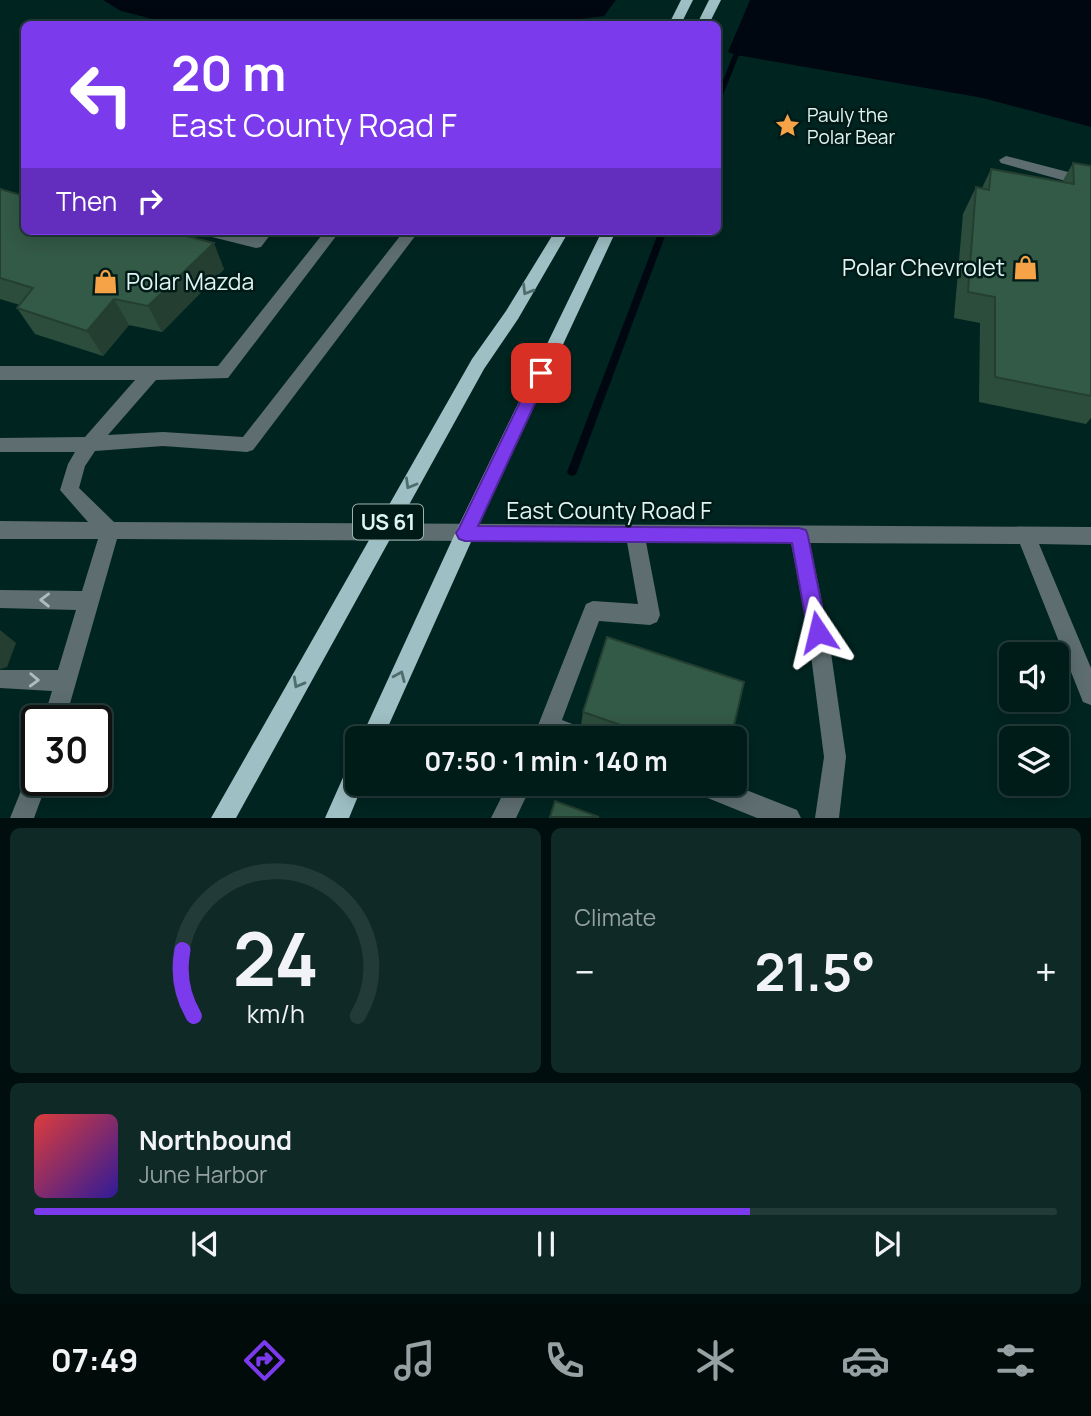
<!DOCTYPE html>
<html lang="en">
<head>
<meta charset="utf-8">
<style>
  body { margin:0; font-family:Manrope,sans-serif; background:#0e2926; color:#f1f3f6; height:100vh; display:flex; flex-direction:column; font-size:26px; white-space:nowrap }
  * { box-sizing:border-box; margin:0 }
  p { font-size:23px; color:#95a1a2 }
  .icon { flex:none; width:38px; height:38px; fill:none; stroke:currentColor; stroke-width:2; stroke-linecap:round; stroke-linejoin:round }
  .map { position:relative; height:818px; overflow:hidden }
  .side { display:flex; flex-direction:column; gap:10px; padding:10px; background:#000f0e; flex:1 }
  .side>* { flex:none }
  .banner { position:absolute; left:21px; top:21px; width:700px; height:214px; border-radius:10px; box-shadow:0 4px 18px #0003,0 0 0 2px #223a38; background:#7c3aed; color:#fff; overflow:hidden }
  .fabs { position:absolute; left:999px; top:642px; display:grid; gap:14px }
  .fabs a { display:grid; place-items:center; width:70px; height:70px; border-radius:10px; background:#001c19; box-shadow:0 4px 18px #0003,0 0 0 2px #223a38; font-size:35px }
  .speed { position:absolute; left:21px; top:705px; display:flex; gap:14px; font-size:35px; font-weight:700; text-align:center }
  .speed>* { display:grid; place-content:center; width:91px; height:91px; border-radius:50%; background:#001c19; box-shadow:0 4px 18px #0003,0 0 0 2px #223a38; line-height:1 }
  .speed .limit { border:4px solid #111; border-radius:10px; background:#fff; color:#111 }
  .pin { position:absolute; display:grid; place-items:center; width:60px; height:60px; color:#fff; margin:-30px; border-radius:14px; box-shadow:0 4px 10px #0006 }
  .me { position:absolute; width:77px; margin:-38px; rotate:350deg; stroke-linejoin:round; filter:drop-shadow(0 0 5px #0008) }
  .turn { display:flex; align-items:center; gap:24px; height:147px; padding:0 35px; font-size:32px }
  .turn .icon { width:91px; height:91px; stroke-width:2.5 }
  .turn b { display:block; font-size:49px; line-height:60px }
  .then { display:flex; align-items:center; height:66px; padding:0 35px; background:#0003; gap:14px; font-size:26px }
  .big { font-size:52px; font-weight:700; line-height:1.1 }
  .side .widget { flex:1; display:flex; flex-direction:column; justify-content:center; gap:10px; min-width:0; padding:0 24px; border-radius:10px; background:#0e2926 }
  .side .dial { align-items:center; gap:0 }
  .dial svg { height:182px; overflow:visible; fill:none; stroke:#223a38; stroke-width:7; stroke-linecap:round; text-anchor:middle }
  .dial text { fill:#f1f3f6; stroke:none }
  .song { display:flex; align-items:center; gap:21px }
  .cover { width:84px; height:84px; border-radius:10px; background:linear-gradient(135deg,hsl(0 70% 55%),hsl(250 70% 35%)) }
  .played { height:7px; border-radius:4px; background:linear-gradient(90deg,#7c3aed 70%,#223a38 70%) }
  .keys { display:flex; justify-content:space-around; direction:ltr }
  .heat { display:flex; justify-content:space-between; align-items:center; font-size:38px; direction:ltr }
  .side .tiles { flex:1; display:grid; gap:10px; grid-template-columns:1fr 1fr }
  .widget:last-child { grid-column:span 2 }
  .trip { position:absolute; left:345px; top:726px; width:402px; height:70px; border-radius:10px; background:#001c19; box-shadow:0 4px 18px #0003,0 0 0 2px #223a38; font-weight:700; line-height:70px; text-align:center }
  .tab-bar { display:flex; height:112px; justify-content:space-around; align-items:center; background:#000b0a; color:#95a1a2 }
  .tab-bar .icon { width:49px; height:49px }
  .tab-bar .on { color:#7c3aed }
  .tab-bar b { font-size:32px; color:#f1f3f6 }
  .map>svg:first-child { display:block }
</style>
</head>
<body>
<div class="map">
<svg width="1091" height="818" viewBox="0 0 1091 818">
  <rect width="100%" height="100%" fill="#002521"/>
  <g fill="#000710">
    <polygon points="103,0 616,0 604,16 542,24 172,24 121,11"/>
    <polygon points="750,0 1091,0 1091,127 983,98 736,55 728,52"/>
  </g>
  <g fill="none" stroke-linecap="round" stroke-linejoin="round">
    <g fill="#000710" fill-rule="evenodd">
      <polygon points="736,53 739,55 721,100 718,102 718,93 733,55"/>
      <polygon points="659,231 667,231 577,472 575,475 572,476 569,475 567,472"/>
    </g>
    <g fill="#5e6e70" fill-rule="evenodd">
      <polygon points="1006,156 1091,178 1091,188 1001,163 999,160"/>
      <polygon points="202,231 229,231 253,237 258,231 273,231 261,247 256,248 204,235"/>
      <polygon points="325,231 340,231 228,378 156,380 108,435 163,432 243,437 404,231 419,231 253,450 247,452 163,446 95,451 85,466 79,488 114,522 1091,527 1091,545 1039,544 1091,668 1091,705 1083,702 1020,544 810,543 828,632 846,757 839,818 815,818 824,757 808,632 791,543 646,542 660,615 657,622 650,625 599,621 562,720 588,730 591,738 533,738 586,604 593,601 638,604 627,542 117,539 65,721 43,721 52,691 0,688 0,670 58,670 76,610 0,608 0,590 82,591 98,539 0,539 0,521 88,522 60,490 68,464 75,452 0,452 0,438 85,437 135,380 0,380 0,366 218,366"/>
      <polygon points="37,768 37,780 48,780 34,818 10,818 29,771"/>
      <polygon points="508,784 532,784 516,818 491,818"/>
      <polygon points="689,784 731,784 797,810 801,818 757,818 693,792"/>
    </g>
    <g fill="#9ebfc4" fill-rule="evenodd">
      <polygon points="681,0 693,0 681,24 669,24"/>
      <polygon points="709,0 721,0 709,24 697,24"/>
      <polygon points="555,231 569,231 518,319 484,369 236,818 211,818 472,359 506,311"/>
      <polygon points="602,231 616,231 475,533 383,738 361,738 458,527"/>
      <polygon points="357,761 357,784 363,784 349,818 325,818 349,764"/>
    </g>
  </g>
  <g fill="#2c4d3c">
    <polygon points="1073,163 1091,166 1091,418 1086,424 979,402 980,323 954,318 963,214 976,187 982,188 991,169 1062,182"/>
    <polygon points="0,189 24,231 192,231 195,238 224,269 162,332 129,325 103,356 35,334 17,308 20,305 0,299"/>
    <polygon points="583,712 731,738 620,738 581,725"/>
  </g>
  <g fill="#243f31">
    <polygon points="185,231 192,231 201,252 182,235"/>
    <polygon points="214,243 224,269 162,332 148,306"/>
    <polygon points="114,299 129,325 103,356 87,331"/>
    <polygon points="0,630 16,643 7,667 0,669"/>
  </g>
  <g fill="#335a46" stroke="#243f31" stroke-width="2">
    <polygon points="1073,163 1091,166 1091,396 995,377 995,297 968,292 976,187 989,190 991,169 1074,184"/>
    <polygon points="0,189 24,196 24,231 185,231 182,235 214,243 148,306 114,299 87,331 17,308 33,288 0,278"/>
    <polygon points="607,637 744,682 731,738 658,738 583,712"/>
    <polygon points="555,801 599,817 550,817"/>
  </g>
  <defs><path id="oneway-chevron" d="M-2-3.5L2.5 0L-2 3.5" fill="none" stroke-width="1.6" stroke-linecap="round" stroke-linejoin="round" transform="scale(1.75)"/></defs>
  <g stroke="#4f6c6e">
    <use href="#oneway-chevron" transform="translate(527 290) rotate(121)"/>
    <use href="#oneway-chevron" transform="translate(410 484) rotate(120)"/>
    <use href="#oneway-chevron" transform="translate(400 676) rotate(-66)"/>
    <use href="#oneway-chevron" transform="translate(298 683) rotate(119)"/>
  </g>
  <g stroke="#acbebd">
    <use href="#oneway-chevron" transform="translate(45 600) rotate(-179)"/>
    <use href="#oneway-chevron" transform="translate(34 680) rotate(2)"/>
  </g>
  <polygon fill="#7c3aed" stroke="#51269a" stroke-width="2" points="541,367 549,373 478,526 799,528 806,530 808,536 827,632 824,638 818,641 811,638 808,632 792,543 465,541 459,539 456,533 459,528 534,373"/>
  <defs>
    <symbol id="sight-bare" viewBox="-9 -9 18 18"><path d="M0-6L1.8-2.2L6-1.7L2.9 1.2L3.7 5.4L0 3.3L-3.7 5.4L-2.9 1.2L-6-1.7L-1.8-2.2Z" fill="#f5a346" stroke="#001a17" stroke-width="2.5" paint-order="stroke"/></symbol>
    <symbol id="shop-bare" viewBox="-9 -9 18 18"><path d="M-5-2.5h2.3a2.7 3.5 0 0 1 5.4 0H5L5.5 6h-11ZM-1.5-2.5h3a1.5 2.3 0 0 0-3 0Z" fill="#f5a346" stroke="#001a17" stroke-width="2.5" paint-order="stroke"/></symbol>
  </defs>
  <g fill-rule="evenodd">
    <use href="#sight-bare" x="770" y="108" width="35" height="35"/>
    <use href="#shop-bare" x="1008" y="250" width="35" height="35"/>
    <use href="#shop-bare" x="88" y="264" width="35" height="35"/>
  </g>
  <g text-anchor="middle" dominant-baseline="central" stroke-width="5" stroke-linejoin="round" paint-order="stroke">
    <g font-size="19" fill="#e0f4f0" stroke="#001a17" text-anchor="start">
      <text x="807" y="115">Pauly the<tspan x="807" dy="22">Polar Bear</tspan></text>
    </g>
    <rect fill="#001a17" stroke="#9db3af" stroke-width="2" x="353" y="504.5" width="70" height="35" rx="5"/>
    <g font-size="21" font-weight="bold" fill="#e0f4f0">
      <text x="388" y="522">US 61</text>
    </g>
    <g font-size="23" fill="#e0f4f0" stroke="#001a17" text-anchor="end">
      <text x="1005" y="267">Polar Chevrolet</text>
      <text x="126" y="281" text-anchor="start">Polar Mazda</text>
    </g>
    <g font-size="23" fill="#e0f4f0" stroke="#001a17">
      <text x="609" y="510">East County Road F</text>
    </g>
  </g>
</svg>
<div class="fabs">
<a><svg class="icon" aria-label="sound" viewBox="0 0 24 24"><path d="M4 9h4l5-4v14l-5-4H4zM17 9q2 3 0 6"/></svg></a>
<a><svg class="icon" aria-label="layers" viewBox="0 0 24 24"><path d="M12 4l9 5-9 5-9-5zM3 14l9 5 9-5"/></svg></a>
</div>
<div class="speed"><div class="limit">30</div></div>
<div class="pin" style="left:541px;top:373px;background:#d93025"><svg class="icon" aria-label="arrive" viewBox="0 0 24 24"><path d="M6 21V4h12l-3 4 3 4H6"/></svg></div>
<svg class="me" style="left:818px;top:632px" viewBox="-20 -20 40 40"><path d="M0-17L14 15 0 8-14 15z" fill="#7c3aed" stroke="#fff" stroke-width="4"/></svg>
<div class="trip">07:50 · 1 min · 140 m</div>
<div class="banner">
<div class="turn"><svg class="icon" aria-label="left" viewBox="0 0 24 24"><path d="M17 20v-9H6M10 6l-5 5 5 5"/></svg><div><b>20 m</b>East County Road F</div></div>
<div class="then">Then<svg class="icon" aria-label="right" viewBox="0 0 24 24"><path d="M7 20v-9h11M14 6l5 5-5 5"/></svg></div>
</div>
</div>
<section class="side">
<div class="tiles">
<div class="widget dial"><svg viewBox="0 0 100 80">
<path d="M14 69A42 42 0 1 1 86 69"/>
<path d="M14 69A42 42 0 0 1 9 40" stroke="#7c3aed"/>
<text x="50" y="56" font-size="32" font-weight="700">24</text>
<text x="50" y="72" font-size="11">km/h</text>
</svg></div>
<div class="widget"><p>Climate</p>
<div class="heat"><a>−</a><b class="big">21.5°</b><a>+</a></div>
</div>
<div class="widget">
<div class="song"><i class="cover"></i><div><b>Northbound</b><p>June Harbor</p></div></div>
<div class="played"></div>
<div class="keys"><svg class="icon" aria-label="previous" viewBox="0 0 24 24"><path d="M18 5L8 12l10 7zM5 5v14"/></svg><svg class="icon" aria-label="pause" viewBox="0 0 24 24"><path d="M8 5v14M16 5v14"/></svg><svg class="icon" aria-label="next" viewBox="0 0 24 24"><path d="M6 5l10 7-10 7zM19 5v14"/></svg></div>
</div>
</div>
</section>
<nav class="tab-bar">
<b>07:49</b>
<svg class="icon on" aria-label="directions" viewBox="0 0 24 24"><path d="M12 3l9 9-9 9-9-9zM9 14v-3h6M13 9l2 2-2 2"/></svg>
<svg class="icon" aria-label="music" viewBox="0 0 24 24"><path d="M9 18V5l10-2v13"/><circle cx="6" cy="18" r="3"/><circle cx="16" cy="16" r="3"/></svg>
<svg class="icon" aria-label="phone" viewBox="0 0 24 24"><path d="M5 4h4l2 5-3 2q2 4 5 5l2-3 5 2v4C11 20 4 13 5 4z"/></svg>
<svg class="icon" aria-label="climate" viewBox="0 0 24 24"><path d="M12 3v18M4 7l16 10M4 17L20 7"/></svg>
<svg class="icon" aria-label="car" viewBox="0 0 24 24"><path d="M5 17H2v-5l4-1 3-4h7l3 4 3 1v5h-3M9 17h6M6 11h13"/><circle cx="7" cy="17" r="2"/><circle cx="17" cy="17" r="2"/></svg>
<svg class="icon" aria-label="filters" viewBox="0 0 24 24"><path d="M4 7h16M4 17h16"/><circle cx="9" cy="7" r="2"/><circle cx="15" cy="17" r="2"/></svg>
</nav>
</body>
</html>
